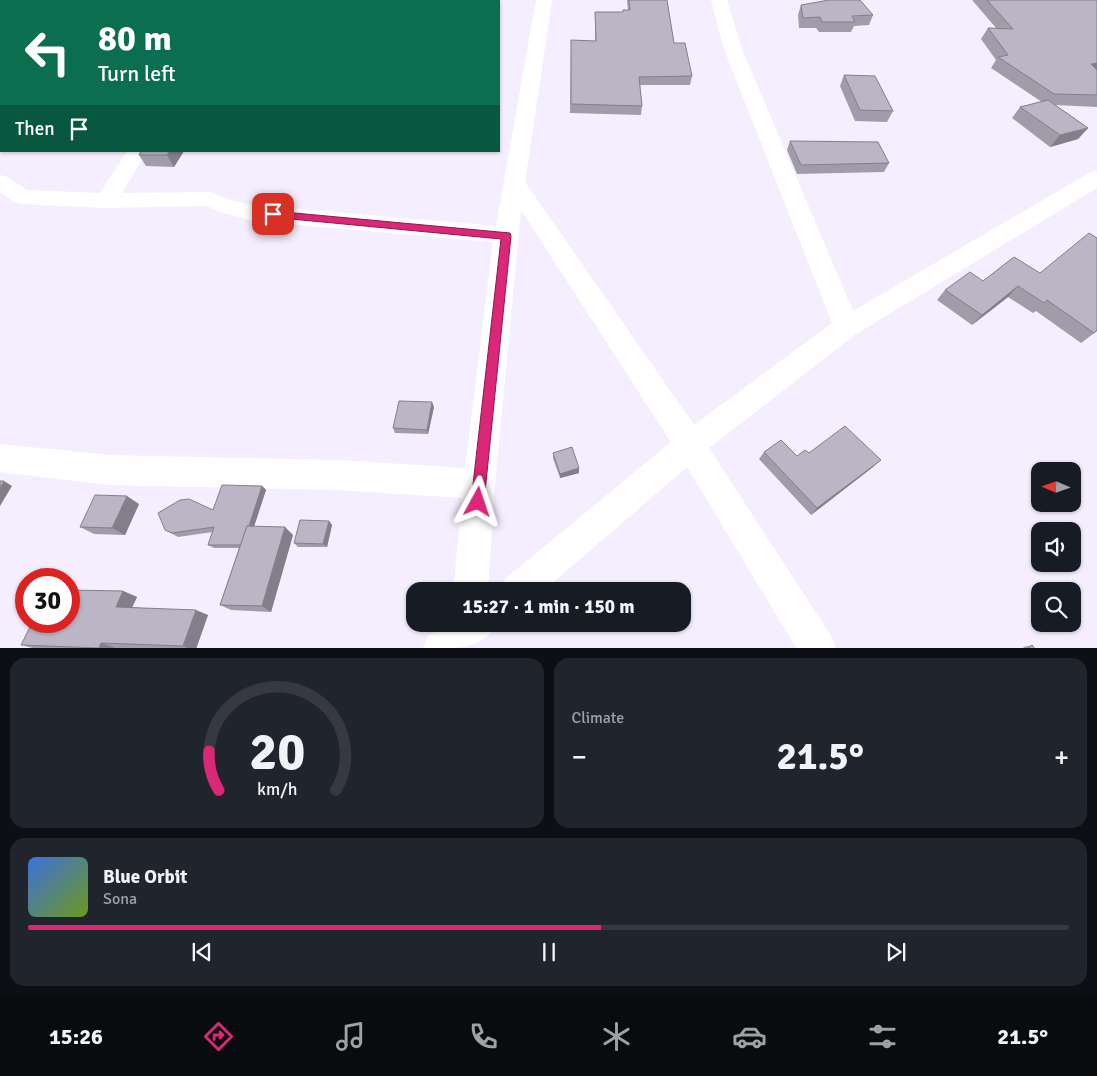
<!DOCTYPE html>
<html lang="en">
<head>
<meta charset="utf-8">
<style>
  body { margin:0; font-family:Signika,sans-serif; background:#20242c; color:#f1f3f6; height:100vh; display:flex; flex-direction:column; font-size:19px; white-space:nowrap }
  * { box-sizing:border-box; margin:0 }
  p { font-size:16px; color:#9ea1a6 }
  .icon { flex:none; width:28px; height:28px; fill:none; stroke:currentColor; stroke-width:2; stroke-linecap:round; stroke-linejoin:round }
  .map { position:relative; height:648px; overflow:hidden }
  .drawer { display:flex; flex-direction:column; gap:10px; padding:10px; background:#0d0f14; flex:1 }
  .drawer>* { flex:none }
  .top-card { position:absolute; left:0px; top:0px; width:500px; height:152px; box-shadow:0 1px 4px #0004; background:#0b6e4f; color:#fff; overflow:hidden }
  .needle { width:32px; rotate:272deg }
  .fabs { position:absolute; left:1031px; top:462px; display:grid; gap:10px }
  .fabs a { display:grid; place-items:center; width:50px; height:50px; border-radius:10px; background:#171b24; box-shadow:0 1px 4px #0004; font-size:25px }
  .speed { position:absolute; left:15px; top:568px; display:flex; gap:10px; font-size:25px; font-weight:700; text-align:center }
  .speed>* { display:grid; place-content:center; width:65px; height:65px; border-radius:50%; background:#171b24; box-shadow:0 1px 4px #0004; line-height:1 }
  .speed .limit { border:8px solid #d22; background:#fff; color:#111 }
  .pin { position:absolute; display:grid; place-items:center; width:42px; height:42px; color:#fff; margin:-21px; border-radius:10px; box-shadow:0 2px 8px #0006 }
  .me { position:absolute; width:55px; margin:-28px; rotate:5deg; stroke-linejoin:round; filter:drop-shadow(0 0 4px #0008) }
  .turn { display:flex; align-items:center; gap:18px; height:105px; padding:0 15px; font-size:22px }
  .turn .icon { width:65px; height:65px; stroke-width:2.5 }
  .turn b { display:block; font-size:35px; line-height:42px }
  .then { display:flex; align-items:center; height:48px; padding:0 15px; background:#0003; gap:10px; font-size:19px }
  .big { font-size:38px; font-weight:700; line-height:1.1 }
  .drawer .tile { flex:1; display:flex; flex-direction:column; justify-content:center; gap:8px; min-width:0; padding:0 18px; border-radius:15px; background:#20242c }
  .drawer .dial { align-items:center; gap:0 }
  .dial svg { height:130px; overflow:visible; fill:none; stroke:#363941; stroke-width:7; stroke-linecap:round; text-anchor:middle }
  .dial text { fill:#f1f3f6; stroke:none }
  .song { display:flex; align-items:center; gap:15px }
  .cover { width:60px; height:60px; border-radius:8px; background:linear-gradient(135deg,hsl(220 70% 55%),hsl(80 70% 35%)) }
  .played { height:5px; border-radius:2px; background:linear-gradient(90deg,#db2777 55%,#363941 55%) }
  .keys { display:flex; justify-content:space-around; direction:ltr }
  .heat { display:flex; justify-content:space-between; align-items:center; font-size:28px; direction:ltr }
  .drawer .tiles { flex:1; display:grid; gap:10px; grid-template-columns:1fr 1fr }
  .tile:last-child { grid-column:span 2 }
  .trip { position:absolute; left:406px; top:582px; width:285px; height:50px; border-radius:15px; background:#171b24; box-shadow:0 1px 4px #0004; font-weight:700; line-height:50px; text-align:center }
  .tabs { display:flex; height:80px; justify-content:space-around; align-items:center; background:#090b0e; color:#9ea1a6 }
  .tabs .icon { width:35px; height:35px }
  .tabs .on { color:#db2777 }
  .tabs b { font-size:22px; color:#f1f3f6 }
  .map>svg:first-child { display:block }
</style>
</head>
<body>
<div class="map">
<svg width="1097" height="649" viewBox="0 0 1097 649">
  <rect width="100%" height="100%" fill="#f5eeff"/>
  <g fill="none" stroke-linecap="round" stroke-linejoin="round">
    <g fill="#fff" fill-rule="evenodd">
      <rect x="164" y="0" width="16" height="1"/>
      <polygon points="536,0 552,0 525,182 694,425 832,323 724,49 711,0 727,0 742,49 853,311 1089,173 1097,171 1097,188 856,334 709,448 831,636 836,649 797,649 687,467 543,591 500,591 505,579 671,442 521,210 495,484 488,591 453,591 462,498 338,490 108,485 0,472 0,444 108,455 338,460 465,468 493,242 254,221 220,212 207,206 106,208 22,204 14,202 0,192 0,175 8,177 27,190 100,193 127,151 147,151 122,193 210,192 234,201 254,205 496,226"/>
      <path d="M448,624H497C483,649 454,649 423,649L428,636Z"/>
    </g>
  </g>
  <g fill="#a19ca9">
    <polygon points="627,0 667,0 674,43 692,76 690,85 640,85 642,106 641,115 570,113 571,40 595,41 595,12 622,12 628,10"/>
    <polygon points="972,0 1097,0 1097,107 1055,105 1088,128 1078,139 1050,147 1012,118 1020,107 1042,102 991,68 996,60 981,39 988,28 997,29"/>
    <polygon points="801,5 873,15 869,25 854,26 851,32 819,32 816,28 799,28 798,15"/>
    <polygon points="844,75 893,111 887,122 855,121 840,86"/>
    <polygon points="790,141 889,163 884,172 797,174 787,150"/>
    <polygon points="184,151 174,167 146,166 139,155"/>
    <polygon points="1014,257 1097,331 1081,343 1036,311 1033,313 1008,297 972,325 937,300 945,290 983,281"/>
    <polygon points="434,407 428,434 395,433 393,428"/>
    <polygon points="764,452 797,456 809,453 873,467 811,515 759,459"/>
    <polygon points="553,453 579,468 579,473 560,478 553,458"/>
    <polygon points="262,486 266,490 254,526 293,535 271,612 231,610 220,605 239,548 214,548 208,545 213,532 178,537 165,530 213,510"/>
    <polygon points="139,504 125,535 94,534 80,527"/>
    <polygon points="329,521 332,525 327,547 298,547 294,543"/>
    <polygon points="123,591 137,597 132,607 208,615 196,649 140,649 116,648 116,649 36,649 21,645"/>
    <polygon points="1032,645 1035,649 1022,649 1024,647"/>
  </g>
  <g fill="#837f8a">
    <polygon points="1097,63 1097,72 1091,64"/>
    <polygon points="1,100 1,120 0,121 0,101"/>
    <polygon points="1088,128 1078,139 1050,147 1060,135"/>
    <polygon points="170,151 184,151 174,167 167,155"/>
    <polygon points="1018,286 1008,297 972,325 982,315"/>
    <polygon points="432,402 434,407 428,434 427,430"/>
    <polygon points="881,460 873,467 811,515 817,508"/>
    <polygon points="579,468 579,473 560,478 560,474"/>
    <polygon points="4,481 12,486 0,506 0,488"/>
    <polygon points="262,486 266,490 247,548 242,545"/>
    <polygon points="127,496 139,504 125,535 112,528"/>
    <polygon points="329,521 332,525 327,547 323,544"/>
    <polygon points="285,527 293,535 271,612 262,606"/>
    <polygon points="123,591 137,597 130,612 116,607"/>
    <polygon points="196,610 208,615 196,649 189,649 183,646"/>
    <polygon points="101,643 116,648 116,649 99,648"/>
  </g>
  <g fill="#bbb5c5" stroke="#837f8a">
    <polygon points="629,0 667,0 674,43 685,43 692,76 639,77 642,106 571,104 571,40 596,41 595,12 623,12 623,10 630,10"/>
    <polygon points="829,0 860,0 873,15 852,16 855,22 822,22 820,17 803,18 801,5"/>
    <polygon points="987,0 1097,0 1097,63 1091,64 1097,70 1097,95 1054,94 998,57 1008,55 988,28 1013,29"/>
    <polygon points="844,75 875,76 893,111 860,110"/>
    <polygon points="1048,100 1088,128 1060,135 1020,107"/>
    <polygon points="790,141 878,142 889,163 801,165"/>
    <polygon points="141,151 170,151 167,155 139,155"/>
    <polygon points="1089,233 1097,238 1097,330 1094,333 1047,300 1044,303 1018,286 982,315 945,290 970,272 983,281 1014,257 1040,273"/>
    <polygon points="399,401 432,402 427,430 393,428"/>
    <polygon points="845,426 881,460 817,508 764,452 781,440 797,456 805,450 809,453"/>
    <polygon points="572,447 579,468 560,474 553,453"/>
    <polygon points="0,481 4,481 0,488"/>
    <polygon points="222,485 262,486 249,526 247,526 241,545 208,545 214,527 172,533 165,530 158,513 180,500 189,499 213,510"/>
    <polygon points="95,495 127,496 112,528 80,527"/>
    <polygon points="300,520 329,521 323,544 294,543"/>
    <polygon points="247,526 285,527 262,606 220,605"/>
    <polygon points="69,590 123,591 116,607 196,610 183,646 101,643 99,648 21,645 33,621 69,621"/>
    <polygon points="1032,645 1035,649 1028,649"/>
  </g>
  <polygon fill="#db2777" stroke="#8e194d" points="273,211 510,233 511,236 484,502 482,507 478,509 473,507 471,502 501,239 270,217 268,214"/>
</svg>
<div class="fabs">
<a><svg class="needle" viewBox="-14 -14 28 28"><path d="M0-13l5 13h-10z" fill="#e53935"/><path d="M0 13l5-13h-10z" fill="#9ea1a6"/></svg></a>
<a><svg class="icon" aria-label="sound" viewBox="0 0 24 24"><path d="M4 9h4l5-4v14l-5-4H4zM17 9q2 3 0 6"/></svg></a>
<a><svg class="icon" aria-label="search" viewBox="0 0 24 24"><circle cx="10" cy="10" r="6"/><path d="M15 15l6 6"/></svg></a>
</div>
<div class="speed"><div class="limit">30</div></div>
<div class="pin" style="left:273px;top:214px;background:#d93025"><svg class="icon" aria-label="arrive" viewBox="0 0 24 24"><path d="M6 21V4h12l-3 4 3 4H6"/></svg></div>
<svg class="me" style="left:478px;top:502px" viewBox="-20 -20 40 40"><path d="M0-17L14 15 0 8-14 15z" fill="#db2777" stroke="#fff" stroke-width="4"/></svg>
<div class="trip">15:27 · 1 min · 150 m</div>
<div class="top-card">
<div class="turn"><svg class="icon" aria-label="left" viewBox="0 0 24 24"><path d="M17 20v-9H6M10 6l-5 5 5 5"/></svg><div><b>80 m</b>Turn left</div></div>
<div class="then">Then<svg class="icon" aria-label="arrive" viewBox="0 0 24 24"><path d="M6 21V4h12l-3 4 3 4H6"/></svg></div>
</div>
</div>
<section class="drawer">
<div class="tiles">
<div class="tile dial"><svg viewBox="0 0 100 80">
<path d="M14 69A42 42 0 1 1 86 69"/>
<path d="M14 69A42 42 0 0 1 8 45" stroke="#db2777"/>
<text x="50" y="56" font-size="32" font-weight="700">20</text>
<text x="50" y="72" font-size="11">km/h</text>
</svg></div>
<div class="tile"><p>Climate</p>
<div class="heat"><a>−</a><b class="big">21.5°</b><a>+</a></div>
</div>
<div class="tile">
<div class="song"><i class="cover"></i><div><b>Blue Orbit</b><p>Sona</p></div></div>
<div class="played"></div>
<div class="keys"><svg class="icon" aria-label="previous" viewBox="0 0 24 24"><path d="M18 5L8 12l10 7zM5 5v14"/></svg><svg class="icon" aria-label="pause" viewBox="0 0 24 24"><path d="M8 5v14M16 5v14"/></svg><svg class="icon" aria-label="next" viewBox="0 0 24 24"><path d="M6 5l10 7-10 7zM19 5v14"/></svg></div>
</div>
</div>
</section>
<nav class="tabs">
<b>15:26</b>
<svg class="icon on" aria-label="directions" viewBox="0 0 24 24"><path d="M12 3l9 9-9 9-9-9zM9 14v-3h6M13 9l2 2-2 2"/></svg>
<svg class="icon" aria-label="music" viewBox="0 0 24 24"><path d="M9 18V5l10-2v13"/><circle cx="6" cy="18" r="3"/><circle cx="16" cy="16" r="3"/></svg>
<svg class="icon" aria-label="phone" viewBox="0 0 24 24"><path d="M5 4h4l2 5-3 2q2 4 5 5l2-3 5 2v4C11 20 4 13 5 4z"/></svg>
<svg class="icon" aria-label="climate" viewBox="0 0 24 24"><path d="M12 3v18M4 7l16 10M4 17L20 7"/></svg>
<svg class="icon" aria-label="car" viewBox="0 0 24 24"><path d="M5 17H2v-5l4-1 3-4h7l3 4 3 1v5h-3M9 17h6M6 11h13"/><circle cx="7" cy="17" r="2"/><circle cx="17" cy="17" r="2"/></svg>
<svg class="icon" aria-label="filters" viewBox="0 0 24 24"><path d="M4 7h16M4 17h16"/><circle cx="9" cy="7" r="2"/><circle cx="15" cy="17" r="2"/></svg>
<b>21.5°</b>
</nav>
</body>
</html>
